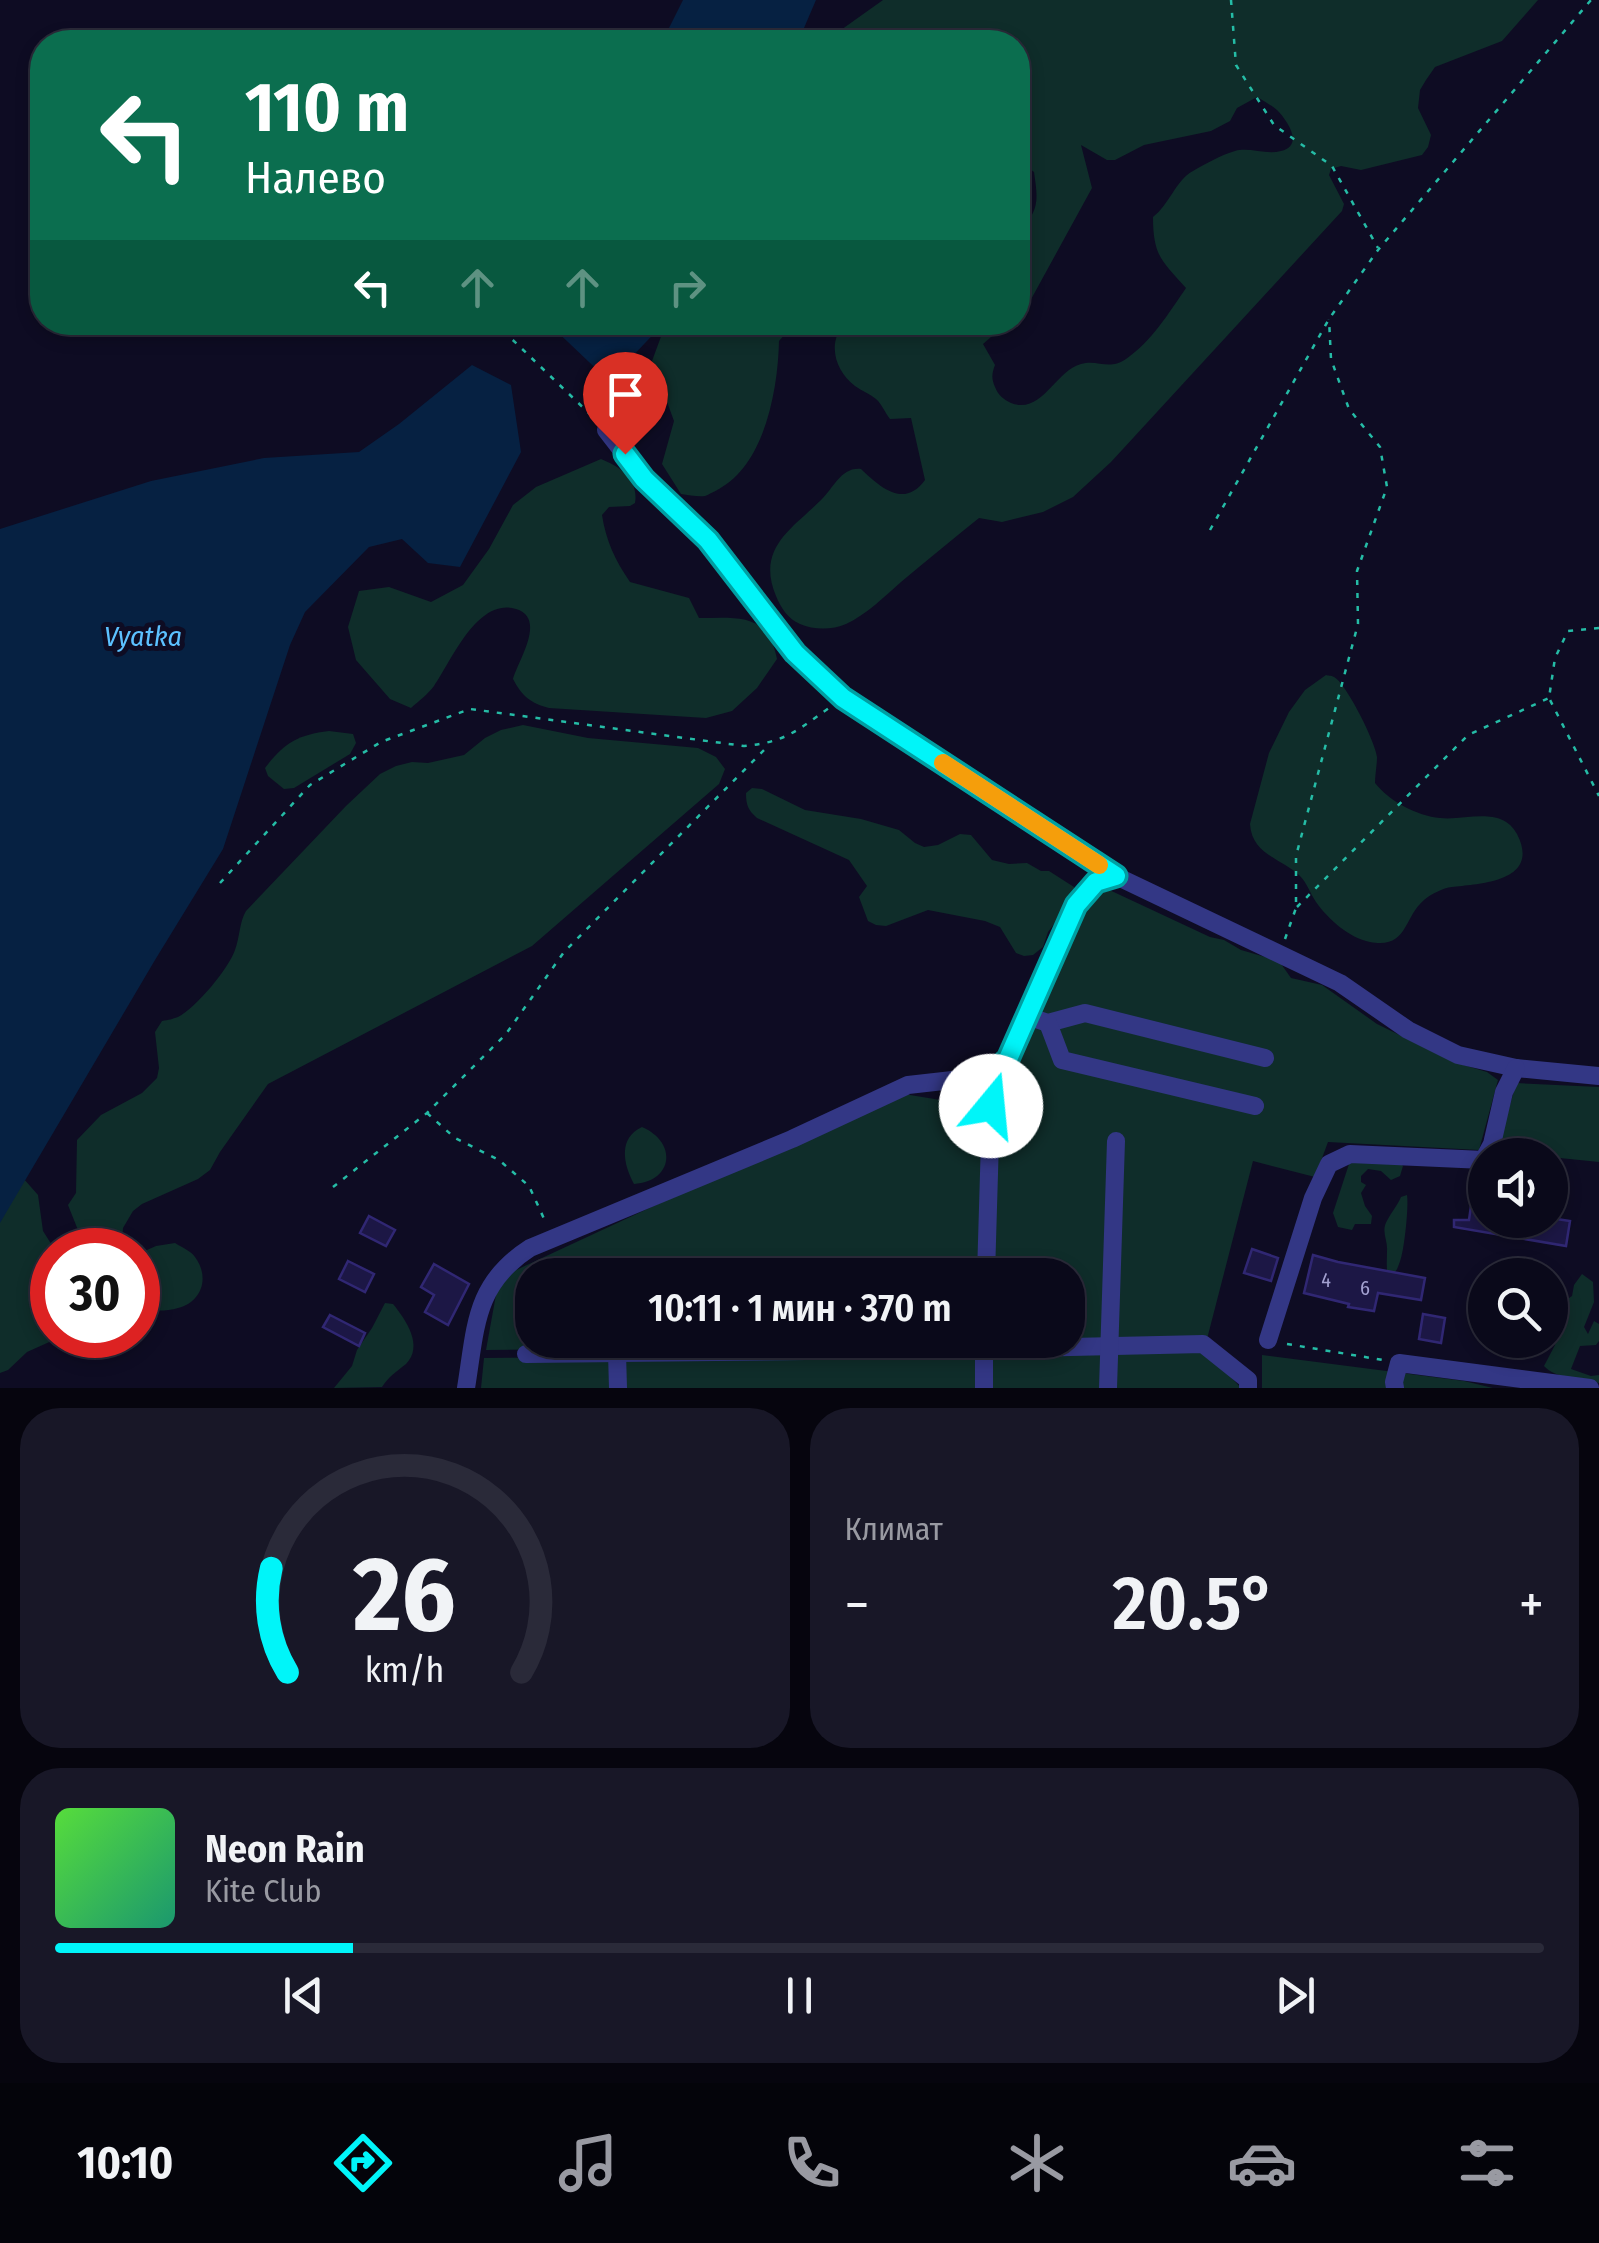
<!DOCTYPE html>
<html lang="ru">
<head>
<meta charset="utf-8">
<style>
  body { margin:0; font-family:"Fira Sans Condensed",sans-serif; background:#181727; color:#f1f3f6; height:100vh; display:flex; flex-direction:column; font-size:38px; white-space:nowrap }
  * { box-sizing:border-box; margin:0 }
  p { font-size:32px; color:#999aa2 }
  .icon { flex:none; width:55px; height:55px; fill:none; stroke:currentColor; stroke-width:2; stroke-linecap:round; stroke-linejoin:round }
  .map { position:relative; height:1388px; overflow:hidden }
  .sheet { display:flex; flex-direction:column; gap:20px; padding:20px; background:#06050e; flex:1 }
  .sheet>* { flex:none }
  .top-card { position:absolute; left:30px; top:30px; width:1000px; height:305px; border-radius:40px; box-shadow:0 5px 15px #0003,0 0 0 2px #2a2a39; background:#0b6e4f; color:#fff; overflow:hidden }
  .fabs { position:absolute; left:1468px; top:1138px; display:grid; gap:20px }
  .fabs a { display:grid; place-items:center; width:100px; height:100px; border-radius:50%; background:#0a091a; box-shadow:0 5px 15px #0003,0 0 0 2px #2a2a39; font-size:50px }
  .speed { position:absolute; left:30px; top:1228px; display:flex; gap:20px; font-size:50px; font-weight:700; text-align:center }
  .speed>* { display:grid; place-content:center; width:130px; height:130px; border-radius:50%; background:#0a091a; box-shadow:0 5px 15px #0003,0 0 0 2px #2a2a39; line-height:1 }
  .speed .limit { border:15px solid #d22; background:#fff; color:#111 }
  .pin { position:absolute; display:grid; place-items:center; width:85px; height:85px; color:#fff; margin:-102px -42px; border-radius:50% 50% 50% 0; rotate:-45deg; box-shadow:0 0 10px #0007 }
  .pin .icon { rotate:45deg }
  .me { position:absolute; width:110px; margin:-55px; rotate:17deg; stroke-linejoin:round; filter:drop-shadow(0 0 8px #0008) }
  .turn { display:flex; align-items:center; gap:35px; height:210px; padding:0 50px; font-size:45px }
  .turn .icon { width:130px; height:130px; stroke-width:2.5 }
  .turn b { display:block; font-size:70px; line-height:85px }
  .lanes { display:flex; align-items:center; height:95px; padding:0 50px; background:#0003; justify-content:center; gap:50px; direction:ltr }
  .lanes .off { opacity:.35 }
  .big { font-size:75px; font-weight:600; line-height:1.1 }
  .sheet .card { flex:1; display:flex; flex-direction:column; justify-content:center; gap:15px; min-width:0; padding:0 35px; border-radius:40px; background:#181727 }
  .sheet .dial { align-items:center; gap:0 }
  .dial svg { height:260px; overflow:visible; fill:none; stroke:#2a2a39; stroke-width:7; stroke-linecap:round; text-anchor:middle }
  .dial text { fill:#f1f3f6; stroke:none }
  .song { display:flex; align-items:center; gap:30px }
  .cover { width:120px; height:120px; border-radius:15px; background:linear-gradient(135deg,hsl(110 70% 55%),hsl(160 70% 35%)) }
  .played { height:10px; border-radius:5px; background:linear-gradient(90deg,#00f5f9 20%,#2a2a39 20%) }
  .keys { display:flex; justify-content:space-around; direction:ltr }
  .heat { display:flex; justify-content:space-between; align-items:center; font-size:55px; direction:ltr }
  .sheet .tiles { flex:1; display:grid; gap:20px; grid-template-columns:1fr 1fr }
  .card:last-child { grid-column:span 2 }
  .trip { position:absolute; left:515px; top:1258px; width:570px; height:100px; border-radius:40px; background:#0a091a; box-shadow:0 5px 15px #0003,0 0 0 2px #2a2a39; font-weight:600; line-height:100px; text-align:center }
  .tab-bar { display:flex; height:160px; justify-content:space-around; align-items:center; background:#04040a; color:#999aa2 }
  .tab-bar .icon { width:70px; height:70px }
  .tab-bar .active { color:#00f5f9 }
  .tab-bar b { font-size:45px; color:#f1f3f6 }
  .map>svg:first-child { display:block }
</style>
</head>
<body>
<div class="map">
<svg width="1599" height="1388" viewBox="0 0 1599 1388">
  <rect width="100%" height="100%" fill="#0e0c23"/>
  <g fill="#0f2d2a">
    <path d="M883,0H1538L1502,41L1435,67L1426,80L1420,90L1418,108L1431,135L1428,147L1422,155L1361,170L1341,166L1331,169L1329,175L1344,204L1342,211L1111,462L1073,497L1043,512L1002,522L979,518C953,539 927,560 901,582C885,596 866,615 846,624C832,630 814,630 800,624C788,619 781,608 776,596C756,548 792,529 821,500C834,488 841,467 861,469C880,487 904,509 925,480L911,418L890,419C885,413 882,404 876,399C870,394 862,391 855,386C835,371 826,342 846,322L1007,323L983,344L995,365C992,373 991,378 995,387C998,395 1003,399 1011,403C1042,415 1055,371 1081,364C1098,359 1108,371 1126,359C1152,341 1168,314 1186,288C1162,261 1153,256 1153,217C1169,205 1176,180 1193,171C1205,164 1221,155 1235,151C1249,147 1266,155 1281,151C1304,146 1288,121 1277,110C1271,105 1264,101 1257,97L1237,108L1230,121L1211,131L1144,145L1115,160H1107L1081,145L1092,188L1029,303L1018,314V232C1040,211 1038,200 1034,172L1023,164L1018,167V42H824Z"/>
    <path d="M666,323H795L779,341C778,389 765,464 719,489C717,490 708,495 705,496C698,497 689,495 681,494L662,464L674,421L652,361Z"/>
    <path d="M601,459C621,467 639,480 635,503L630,506L609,507L602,515C606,541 615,560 630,582L689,598L699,618C737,618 768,612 777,659L757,688L732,711L706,718L549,708C530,703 522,696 513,679C518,661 547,618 516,609C477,597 451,662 434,686C428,694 419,701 411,708L390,699L356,660L348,627L359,591L389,587L431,602L463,585L489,549L513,505L536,487Z"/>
    <path d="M1326,675C1328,676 1331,675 1334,677C1346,683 1376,743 1377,757C1377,765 1375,775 1375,783C1389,801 1417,816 1440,818C1466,821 1501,805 1517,834C1541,881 1482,884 1452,887C1443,888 1431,894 1424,900C1403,918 1408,949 1370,942C1349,938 1328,919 1316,902C1310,893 1307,883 1300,876C1281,858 1252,855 1250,824L1269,753L1289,712L1305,690Z"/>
    <path d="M523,725L588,738L698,748L716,757L725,769L719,784L532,946L268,1084L220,1152L210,1170L198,1179L142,1204L133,1211L123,1228L122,1243L115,1250H93L82,1240L68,1205L76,1193L77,1140L101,1115L142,1093L157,1078L159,1068L155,1032L162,1021C169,1020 172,1019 178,1017C196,1008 229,968 235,950C240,937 239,923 246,911L346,806L380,774L396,766L412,762L428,763L464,755L485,738L501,730Z"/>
    <path d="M329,731L353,734L356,743L350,754L294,788L284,789L268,776L265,768C284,743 297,735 329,731Z"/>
    <path d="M752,788L762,789L805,810L861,819L899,830L915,843L924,847L938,845L960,834L971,835L992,860L1009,864L1027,863L1041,871H1049L1074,887L1076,895L1048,932L1043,947L1033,955L1024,956L1016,953L1000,927L985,921L928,910L886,926L876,925L868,921L859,897L867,886L849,860L757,818C748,810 746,805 746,793Z"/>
    <polygon points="1103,887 1210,937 1224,940 1241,950 1279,961 1291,978 1322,985 1377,1024 1457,1063 1487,1072 1498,1080 1479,1150 1328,1142 1315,1177 1253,1161 1207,1339 989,1344 989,1340 1068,1340 1068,1275 992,1275 1001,1079 1027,1016 1084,909"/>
    <polygon points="1516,1083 1599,1087 1599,1162 1550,1157 1550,1155 1497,1153"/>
    <polygon points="904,1094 983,1107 978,1275 532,1275 532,1340 976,1340 976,1344 486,1350 499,1278 716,1177"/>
    <path d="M642,1127C677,1142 674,1181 634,1184C623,1164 618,1138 642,1127Z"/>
    <polygon points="1396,1158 1403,1166 1400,1176 1391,1180 1381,1171 1368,1169 1361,1176 1361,1182 1366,1185 1361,1193 1365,1206 1372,1216 1371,1224 1355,1224 1352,1230 1338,1227 1333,1213 1349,1164 1361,1160"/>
    <polygon points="23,1178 38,1195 43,1231 55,1250 52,1250 52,1335 65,1335 27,1352 8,1370 0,1373 0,1190"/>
    <path d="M1407,1195C1409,1206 1404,1255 1399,1264C1396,1273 1395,1272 1388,1276C1386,1267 1387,1260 1387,1251C1388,1239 1380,1231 1388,1219C1393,1210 1397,1206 1401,1197Z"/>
    <path d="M175,1243C181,1247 191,1251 195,1257C210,1277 202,1302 178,1308C166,1312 151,1310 138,1310V1254L156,1246Z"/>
    <path d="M1582,1274L1593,1282L1594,1302L1584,1327L1588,1334L1594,1321L1599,1324V1341L1596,1345L1580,1346L1571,1369L1591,1376L1599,1375V1383C1582,1379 1554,1378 1544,1366L1555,1345L1557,1317L1563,1302L1572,1296L1574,1285Z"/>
    <path d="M385,1303L393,1304C406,1320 424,1346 406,1364C396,1372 389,1376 382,1387L334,1388L352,1366L357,1350L372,1328Z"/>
    <polygon points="1205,1349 1241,1388 990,1388 989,1356"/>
    <polygon points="981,1355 982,1388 481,1388 484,1358"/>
    <polygon points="1262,1355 1464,1381 1493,1388 1262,1388"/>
  </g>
  <g fill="#062142">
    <polygon points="683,0 816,0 798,42 662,42"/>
    <polygon points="548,323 664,323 609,381"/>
    <polygon points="472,365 511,385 521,452 460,567 428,563 402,539 369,547 305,612 290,645 223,849 155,960 0,1223 0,529 151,481 264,458 359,452 399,424"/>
  </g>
  <g fill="#1c1745" stroke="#302773" stroke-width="2.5">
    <polygon points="1471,1206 1485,1208 1485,1220 1550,1220 1550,1218 1570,1221 1566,1246 1454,1227 1454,1220 1469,1220"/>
    <polygon points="369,1216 395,1230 386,1246 360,1233"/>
    <polygon points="1252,1249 1278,1258 1271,1281 1244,1273"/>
    <polygon points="1313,1255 1338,1262 1425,1278 1421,1300 1378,1293 1374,1311 1348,1307 1349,1304 1304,1293"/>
    <polygon points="348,1261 374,1274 365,1292 339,1279"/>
    <polygon points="434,1264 469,1284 448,1325 425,1312 434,1295 421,1287"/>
    <polygon points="1423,1314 1445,1318 1441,1343 1419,1339"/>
    <polygon points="330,1315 365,1333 359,1346 323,1327"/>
  </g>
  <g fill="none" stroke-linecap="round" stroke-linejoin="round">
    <g stroke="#25bca6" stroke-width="2.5" stroke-dasharray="5 8" stroke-linecap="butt">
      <polyline points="1231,0 1236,65 1274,125 1332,166 1378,248"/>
      <polyline points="494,322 594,418"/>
      <polyline points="1210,530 1329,319 1378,250 1591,0"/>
      <polyline points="1599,628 1568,631 1555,658 1549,698 1599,796"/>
      <path d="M220,883L310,785L381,742L470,709L744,746C786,742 796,731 829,708"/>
      <polyline points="1297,907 1468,735 1549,698"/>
      <polyline points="1285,939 1296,908 1296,856 1358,624 1357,571 1387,487 1380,447 1349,409 1331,359 1329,319"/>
      <polyline points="427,1113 455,1138 499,1160 529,1186 546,1223"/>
      <polyline points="333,1187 427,1113 506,1034 564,952 769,745"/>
      <polyline points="1287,1344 1383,1360"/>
    </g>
    <g stroke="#333785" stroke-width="18">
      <polyline points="606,430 644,479 708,540 795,653 843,698 1116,876 1340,983 1408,1030 1458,1055 1516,1068 1599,1076"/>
      <polyline points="1027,1016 1048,1023 1085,1013 1265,1058"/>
      <polyline points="1048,1023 1062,1060 1255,1106"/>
      <polyline points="1486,1155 1492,1144 1504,1092 1516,1068"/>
      <polyline points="986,1275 991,1106 988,1076"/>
      <polyline points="984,1340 984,1388"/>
      <polyline points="1268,1340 1313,1198 1329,1164 1350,1154 1484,1160 1485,1157"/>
      <polyline points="617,1353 618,1388"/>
      <polyline points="526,1354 983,1349 1203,1344 1248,1380 1248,1388"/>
      <path d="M466,1388C476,1327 474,1284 530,1248L792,1139L908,1085L988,1076L1008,1059L1076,905L1096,882L1116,876"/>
      <polyline points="1108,1388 1116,1141"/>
      <polyline points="1395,1388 1394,1382 1399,1363 1590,1388"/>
    </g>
  </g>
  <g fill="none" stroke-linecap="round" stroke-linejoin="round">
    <defs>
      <polyline id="route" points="625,454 644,479 708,540 795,653 843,698 1116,876 1096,882 1076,905 1008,1059 988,1076 991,1106"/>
    </defs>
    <use href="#route" stroke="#009fa2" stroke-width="25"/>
    <use href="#route" stroke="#00f5f9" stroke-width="18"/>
    <polyline stroke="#f59e0b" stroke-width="18" points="943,763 1099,865"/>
  </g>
  <g text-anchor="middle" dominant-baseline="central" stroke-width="10" stroke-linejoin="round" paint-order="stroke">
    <g font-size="20" fill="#a2a0d0">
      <text x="1326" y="1280">4</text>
      <text x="1365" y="1288">6</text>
    </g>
    <g font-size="28" font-style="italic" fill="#5cc1ff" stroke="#0e0c23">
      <text x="143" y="636">Vyatka</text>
    </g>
  </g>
</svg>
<div class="fabs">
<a><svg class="icon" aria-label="sound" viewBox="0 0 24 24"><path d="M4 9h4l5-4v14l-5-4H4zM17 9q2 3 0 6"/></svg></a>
<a><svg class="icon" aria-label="search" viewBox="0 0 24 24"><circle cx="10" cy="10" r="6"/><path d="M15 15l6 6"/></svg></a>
</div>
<div class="speed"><div class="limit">30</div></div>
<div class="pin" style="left:625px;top:454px;background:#d93025"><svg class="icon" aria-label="arrive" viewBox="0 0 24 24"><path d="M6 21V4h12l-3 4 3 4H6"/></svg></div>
<svg class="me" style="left:991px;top:1106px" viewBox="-20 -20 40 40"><circle r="19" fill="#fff"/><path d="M0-13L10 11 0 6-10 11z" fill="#00f5f9"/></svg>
<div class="trip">10:11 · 1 мин · 370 m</div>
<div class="top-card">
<div class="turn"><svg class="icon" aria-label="left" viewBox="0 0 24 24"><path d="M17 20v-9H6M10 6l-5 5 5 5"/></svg><div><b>110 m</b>Налево</div></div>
<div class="lanes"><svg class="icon" aria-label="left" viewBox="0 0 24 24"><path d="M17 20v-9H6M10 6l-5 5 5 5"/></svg><svg class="icon off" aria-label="ahead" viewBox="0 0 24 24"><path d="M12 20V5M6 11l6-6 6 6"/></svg><svg class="icon off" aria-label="ahead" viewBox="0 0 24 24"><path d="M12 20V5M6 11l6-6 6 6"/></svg><svg class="icon off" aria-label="right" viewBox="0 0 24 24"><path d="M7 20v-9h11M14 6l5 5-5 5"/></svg></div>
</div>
</div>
<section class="sheet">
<div class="tiles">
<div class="card dial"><svg viewBox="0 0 100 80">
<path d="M14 69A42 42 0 1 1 86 69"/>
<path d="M14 69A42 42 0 0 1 9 37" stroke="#00f5f9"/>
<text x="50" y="56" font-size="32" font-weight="700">26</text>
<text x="50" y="72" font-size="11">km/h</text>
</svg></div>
<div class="card"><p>Климат</p>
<div class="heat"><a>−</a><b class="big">20.5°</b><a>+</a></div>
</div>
<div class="card">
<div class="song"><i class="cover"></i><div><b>Neon Rain</b><p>Kite Club</p></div></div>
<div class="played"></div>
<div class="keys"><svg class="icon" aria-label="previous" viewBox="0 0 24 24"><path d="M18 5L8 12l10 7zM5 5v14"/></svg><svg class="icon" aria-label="pause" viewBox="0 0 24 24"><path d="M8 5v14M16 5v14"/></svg><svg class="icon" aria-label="next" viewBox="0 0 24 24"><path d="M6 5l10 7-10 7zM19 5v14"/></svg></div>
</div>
</div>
</section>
<nav class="tab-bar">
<b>10:10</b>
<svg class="icon active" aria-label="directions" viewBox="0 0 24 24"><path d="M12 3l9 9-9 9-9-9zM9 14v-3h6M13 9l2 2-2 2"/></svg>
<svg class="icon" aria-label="music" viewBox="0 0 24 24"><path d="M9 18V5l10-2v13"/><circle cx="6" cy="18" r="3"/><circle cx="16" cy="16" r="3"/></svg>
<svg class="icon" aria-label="phone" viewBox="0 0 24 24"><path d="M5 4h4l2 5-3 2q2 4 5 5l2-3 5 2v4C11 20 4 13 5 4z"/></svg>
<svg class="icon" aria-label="climate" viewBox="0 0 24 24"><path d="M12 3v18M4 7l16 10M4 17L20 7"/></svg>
<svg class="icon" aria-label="car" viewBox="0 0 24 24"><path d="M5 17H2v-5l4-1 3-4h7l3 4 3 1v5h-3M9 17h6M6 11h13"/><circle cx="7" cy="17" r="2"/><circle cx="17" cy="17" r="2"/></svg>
<svg class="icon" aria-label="filters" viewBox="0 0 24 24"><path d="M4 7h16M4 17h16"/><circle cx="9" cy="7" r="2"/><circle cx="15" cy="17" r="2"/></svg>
</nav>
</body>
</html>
